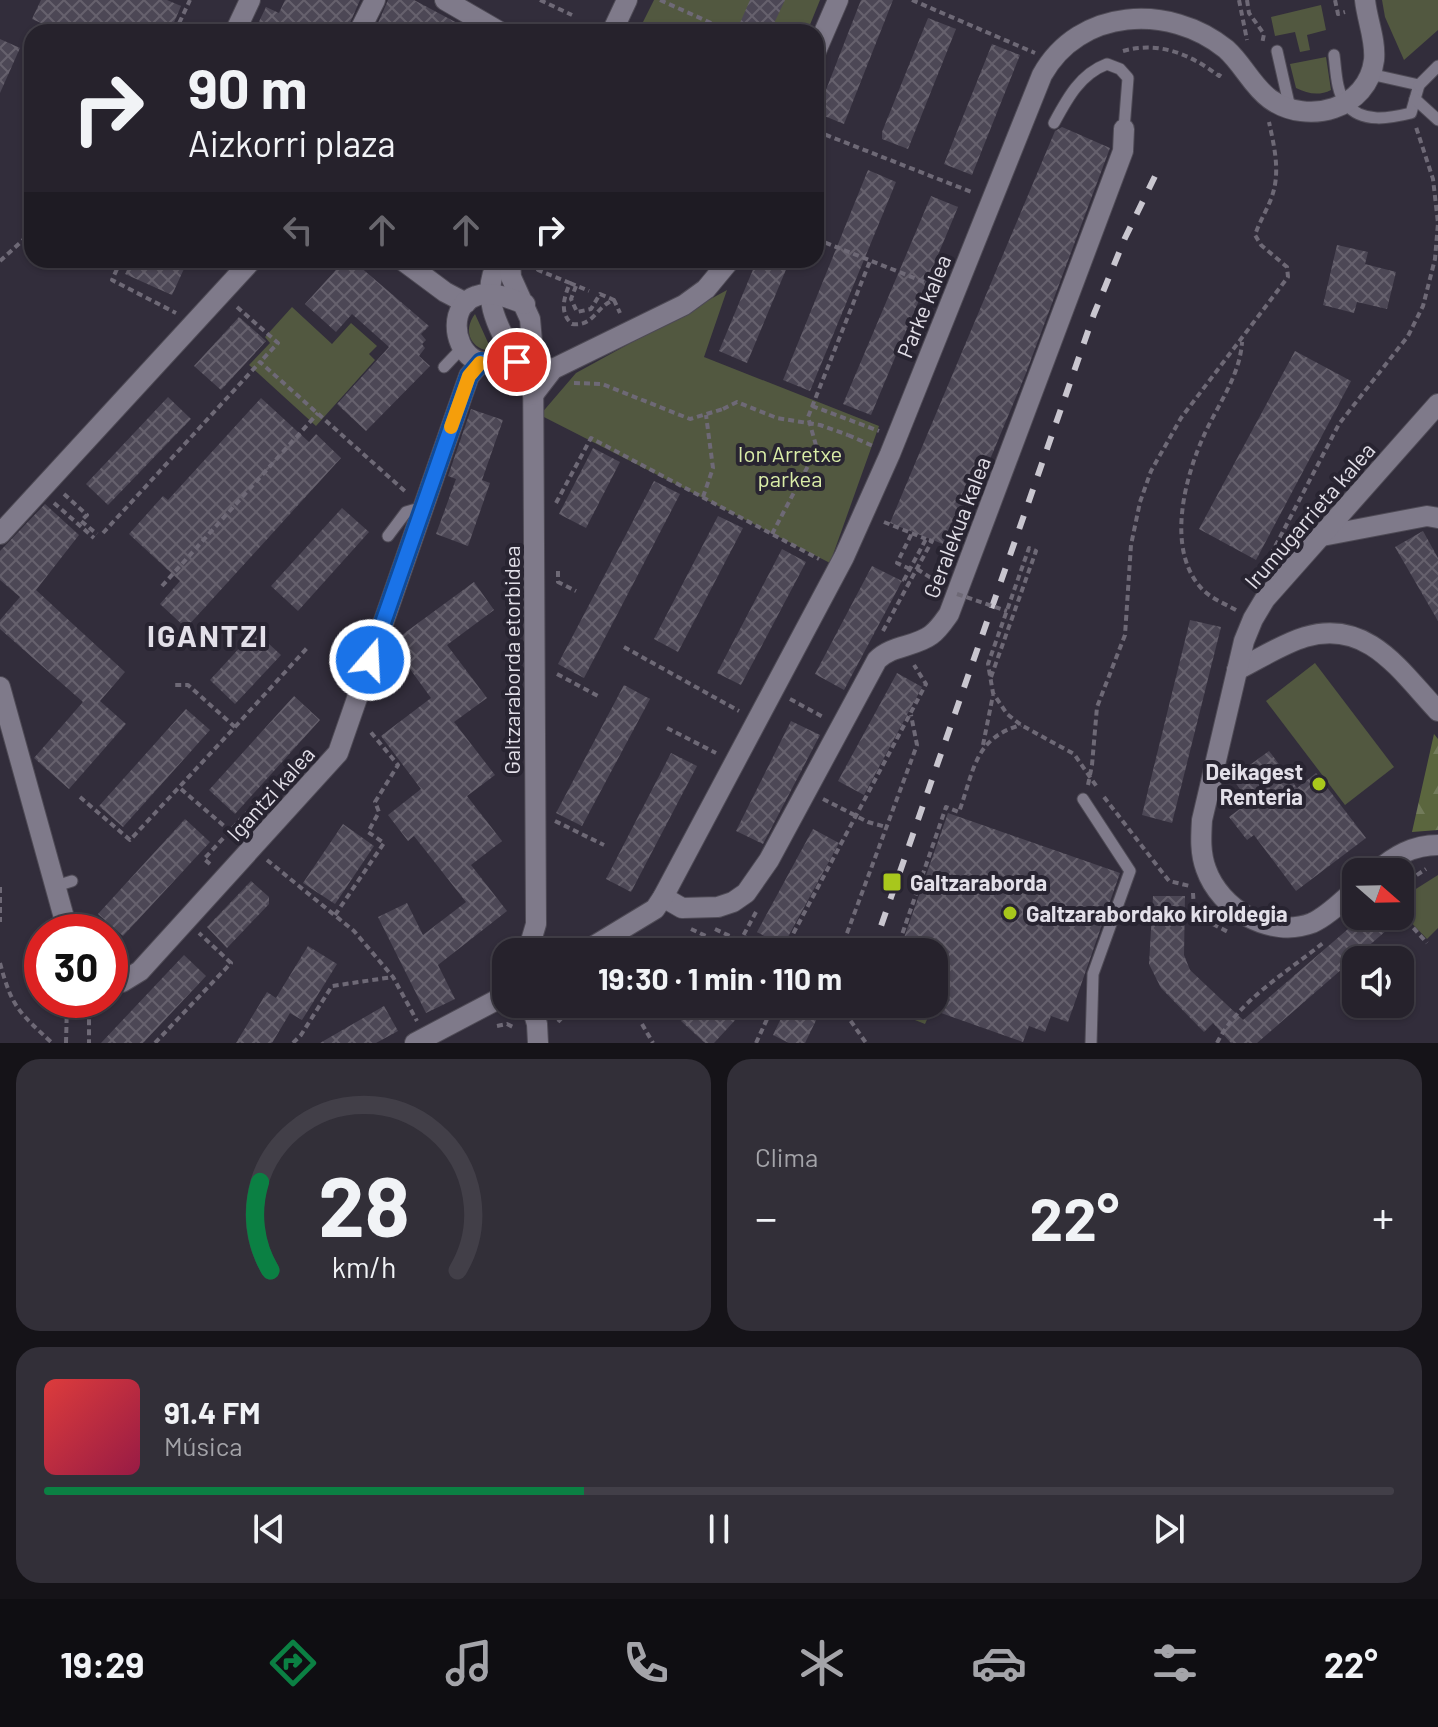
<!DOCTYPE html>
<html lang="es">
<head>
<meta charset="utf-8">
<style>
  body { margin:0; font-family:Barlow,sans-serif; background:#322f38; color:#f1f3f6; height:100vh; display:flex; flex-direction:column; font-size:30px; white-space:nowrap }
  * { box-sizing:border-box; margin:0 }
  p { font-size:26px; color:#a4a4a9 }
  .icon { flex:none; width:44px; height:44px; fill:none; stroke:currentColor; stroke-width:2; stroke-linecap:round; stroke-linejoin:round }
  .map { position:relative; height:1043px; overflow:hidden }
  .side { display:flex; flex-direction:column; gap:16px; padding:16px; background:#151318; flex:1 }
  .side>* { flex:none }
  .top-card { position:absolute; left:24px; top:24px; width:800px; height:244px; border-radius:24px; box-shadow:0 2px 6px #0004,0 0 0 2px #423f48; background:#26222c; color:#f1f3f6; overflow:hidden }
  .needle { width:52px; rotate:110deg }
  .fabs { position:absolute; left:1342px; top:858px; display:grid; gap:16px }
  .fabs a { display:grid; place-items:center; width:72px; height:72px; border-radius:16px; background:#26222c; box-shadow:0 2px 6px #0004,0 0 0 2px #423f48; font-size:40px }
  .speed { position:absolute; left:24px; top:914px; display:flex; gap:16px; font-size:40px; font-weight:700; text-align:center }
  .speed>* { display:grid; place-content:center; width:104px; height:104px; border-radius:50%; background:#26222c; box-shadow:0 2px 6px #0004,0 0 0 2px #423f48; line-height:1 }
  .speed .limit { border:12px solid #d22; background:#fff; color:#111 }
  .pin { position:absolute; display:grid; place-items:center; width:68px; height:68px; color:#fff; margin:-34px; border:4px solid #fff; border-radius:50%; box-shadow:0 2px 8px #0007 }
  .me { position:absolute; width:88px; margin:-44px; rotate:19deg; stroke-linejoin:round; filter:drop-shadow(0 0 6px #0008) }
  .turn { display:flex; align-items:center; gap:28px; height:168px; padding:0 32px; font-size:36px }
  .turn .icon { width:104px; height:104px; stroke-width:2.5 }
  .turn b { display:block; font-size:56px; line-height:68px }
  .lanes { display:flex; align-items:center; height:76px; padding:0 32px; background:#0003; justify-content:center; gap:40px; direction:ltr }
  .lanes .off { opacity:.35 }
  .big { font-size:60px; font-weight:700; line-height:1.1 }
  .side .widget { flex:1; display:flex; flex-direction:column; justify-content:center; gap:12px; min-width:0; padding:0 28px; border-radius:24px; background:#322f38 }
  .side .dial { align-items:center; gap:0 }
  .dial svg { height:208px; overflow:visible; fill:none; stroke:#423f48; stroke-width:7; stroke-linecap:round; text-anchor:middle }
  .dial text { fill:#f1f3f6; stroke:none }
  .song { display:flex; align-items:center; gap:24px }
  .cover { width:96px; height:96px; border-radius:12px; background:linear-gradient(135deg,hsl(0 70% 55%),hsl(340 70% 35%)) }
  .played { height:8px; border-radius:4px; background:linear-gradient(90deg,#0b8043 40%,#423f48 40%) }
  .keys { display:flex; justify-content:space-around; direction:ltr }
  .heat { display:flex; justify-content:space-between; align-items:center; font-size:44px; direction:ltr }
  .side .tiles { flex:1; display:grid; gap:16px; grid-template-columns:1fr 1fr }
  .widget:last-child { grid-column:span 2 }
  .trip { position:absolute; left:492px; top:938px; width:456px; height:80px; border-radius:24px; background:#26222c; box-shadow:0 2px 6px #0004,0 0 0 2px #423f48; font-weight:700; line-height:80px; text-align:center }
  .tabs { display:flex; height:128px; justify-content:space-around; align-items:center; background:#0f0e12; color:#a4a4a9 }
  .tabs .icon { width:56px; height:56px }
  .tabs .active { color:#0b8043 }
  .tabs b { font-size:36px; color:#f1f3f6 }
  .map>svg:first-child { display:block }
</style>
</head>
<body>
<div class="map">
<svg width="1438" height="1043" viewBox="0 0 1438 1043">
  <defs>
    <pattern id="forest-firs" width="22" height="20" patternUnits="userSpaceOnUse" patternTransform="scale(2)"><rect width="22" height="20" fill="#5b663e"/><path d="M5 1l3.5 6h-7zM16 11l3.5 6h-7z" fill="#727b5a"/></pattern>
    <pattern id="building-cross-hatch" width="8" height="8" patternUnits="userSpaceOnUse" patternTransform="scale(2)"><rect width="8" height="8" fill="#4c4755"/><path d="M0 0l8 8M0 8l8-8" fill="none" stroke="#66616d"/></pattern>
  </defs>
  <rect width="100%" height="100%" fill="#322d3b"/>
  <g fill="#525840">
    <polygon points="654,0 820,0 807,32 638,32"/>
    <polygon points="1382,0 1438,0 1438,30 1404,60 1385,17"/>
    <polygon points="1321,5 1326,30 1307,35 1310,50 1300,52 1295,32 1275,36 1271,17"/>
    <path d="M1326,57L1331,90C1319,96 1308,94 1296,88L1290,64Z"/>
    <polygon points="727,290 704,357 879,426 830,563 540,415 576,373"/>
    <polygon points="292,307 332,344 351,323 377,346 369,354 375,360 316,426 249,365 270,343 265,337"/>
    <path d="M475,314L490,347L492,351C471,350 462,331 475,314Z"/>
    <polygon points="1315,663 1394,767 1345,805 1266,701"/>
    <polygon points="1438,875 1438,928 1427,939 1400,911 1400,899"/>
    <polygon points="934,999 936,1000 925,1024 887,1009 891,1004 934,1004"/>
  </g>
  <polygon fill="url(#forest-firs)" points="1434,734 1438,739 1438,830 1412,832"/>
  <g fill="url(#building-cross-hatch)">
    <polygon points="41,0 167,0 181,6 170,32 61,32 32,19"/>
    <polygon points="285,0 360,0 346,32 254,32 266,7 279,13"/>
    <polygon points="388,0 414,0 474,32 374,32"/>
    <polygon points="750,0 785,0 770,32 736,32"/>
    <polygon points="861,0 893,0 844,124 817,113"/>
    <polygon points="928,18 956,29 908,149 882,139 882,132"/>
    <polygon points="0,39 20,48 0,93"/>
    <polygon points="992,44 1020,55 972,175 944,164"/>
    <polygon points="1062,127 1110,148 1026,373 953,548 890,523 1055,131"/>
    <polygon points="868,170 896,182 810,391 783,380"/>
    <polygon points="931,196 958,207 871,415 843,404"/>
    <polygon points="1337,245 1368,252 1365,264 1396,272 1387,309 1357,302 1354,313 1323,305"/>
    <polygon points="132,260 188,260 172,295 125,274"/>
    <polygon points="345,260 352,260 429,326 421,334 426,340 422,344 425,348 419,356 430,366 366,431 337,404 389,347 352,314 336,332 305,304"/>
    <polygon points="757,260 790,260 747,363 719,351"/>
    <polygon points="239,317 266,341 221,390 194,366"/>
    <polygon points="1295,351 1351,381 1256,560 1199,529"/>
    <polygon points="168,397 191,419 108,505 86,484"/>
    <polygon points="261,398 309,442 316,434 341,458 186,628 160,604 180,581 129,534 163,496 168,500"/>
    <polygon points="471,409 503,420 482,480 490,483 468,546 436,534 456,479 448,476"/>
    <polygon points="593,448 620,462 586,528 559,514"/>
    <polygon points="654,481 680,494 584,678 558,664"/>
    <polygon points="45,504 79,535 36,590 125,672 100,701 126,724 69,789 34,758 83,702 0,629 0,620 20,597 0,580 0,551"/>
    <polygon points="342,508 369,532 298,611 271,586"/>
    <polygon points="718,516 743,528 678,652 654,639"/>
    <polygon points="1423,531 1438,558 1438,621 1395,547"/>
    <polygon points="782,549 806,562 741,685 717,673"/>
    <polygon points="872,566 902,581 844,690 815,674"/>
    <polygon points="474,582 494,610 447,645 487,698 454,722 495,775 467,796 502,841 471,865 507,911 438,965 455,999 426,1013 378,917 407,903 423,935 466,902 414,836 408,841 388,815 421,789 381,736 431,698 391,643"/>
    <polygon points="1190,620 1221,627 1172,823 1142,815"/>
    <polygon points="255,631 281,655 235,704 210,680"/>
    <polygon points="897,673 922,687 864,795 838,781"/>
    <polygon points="624,685 650,699 582,826 556,813"/>
    <polygon points="294,696 320,720 235,814 209,790"/>
    <polygon points="186,709 210,730 123,827 99,806"/>
    <polygon points="791,721 820,735 763,844 736,831"/>
    <polygon points="1269,751 1297,788 1316,773 1366,838 1296,891 1254,835 1247,840 1229,817 1249,802 1232,778"/>
    <polygon points="671,753 697,766 631,892 606,879"/>
    <polygon points="948,813 1120,873 1068,1022 1051,1016 1045,1032 1029,1026 1023,1042 941,1013 947,997 934,993 934,952 899,952"/>
    <polygon points="185,819 210,842 123,936 98,914"/>
    <polygon points="343,824 374,846 335,904 303,883"/>
    <polygon points="813,829 839,843 783,946 757,932"/>
    <polygon points="251,881 269,897 269,904 227,948 207,927"/>
    <polygon points="1153,896 1185,896 1184,955 1190,970 1243,1020 1363,916 1403,916 1257,1043 1231,1043 1213,1023 1204,1032 1161,988 1149,964"/>
    <polygon points="308,946 337,964 302,1020 290,1013 272,1043 236,1043 267,992 276,998"/>
    <polygon points="184,955 206,976 143,1043 101,1043"/>
    <polygon points="697,1004 750,1004 714,1043 705,1043 681,1021"/>
    <polygon points="788,1004 824,1004 805,1043 789,1043 773,1035"/>
    <polygon points="384,1006 398,1031 376,1043 320,1043"/>
  </g>
  <g fill="none" stroke-linecap="round" stroke-linejoin="round">
    <defs>
      <g id="service">
        <polyline points="1277,51 1290,108"/>
        <path d="M1334,55C1336,69 1336,92 1346,104C1362,124 1391,118 1411,113L1419,85L1370,74"/>
        <polyline points="1419,85 1438,66"/>
        <polyline points="1415,99 1438,120"/>
        <path d="M1054,123C1067,99 1080,74 1107,64L1120,69L1128,78L1124,129"/>
        <polyline points="444,367 462,348"/>
        <polyline points="388,536 406,512 423,507"/>
        <polyline points="1083,799 1130,871 1093,974 1091,1043"/>
        <polyline points="56,886 72,881"/>
        <polyline points="622,1004 633,1009 643,1004"/>
      </g>
      <g id="minor">
        <polyline points="445,0 500,32"/>
        <polyline points="235,32 250,0"/>
        <polyline points="359,32 375,0"/>
        <polyline points="612,32 627,0"/>
        <polyline points="816,51 838,0"/>
        <polyline points="402,260 445,292 466,303"/>
        <path d="M500,260C474,297 506,340 523,373"/>
        <polyline points="510,260 511,277 530,319 533,353 536,924 528,951"/>
        <path d="M525,304C511,299 491,290 476,296C450,305 452,344 472,358C493,372 522,357 545,366"/>
        <polyline points="533,395 553,369 684,305 706,289 730,260"/>
        <polyline points="0,534 252,260"/>
        <polyline points="1322,536 1427,516 1438,518"/>
        <path d="M1237,670C1259,659 1282,644 1305,637C1368,618 1401,672 1438,711"/>
        <polyline points="0,687 68,932"/>
        <path d="M1376,872C1394,856 1413,845 1438,845"/>
        <path d="M1356,889C1343,900 1328,916 1312,923C1270,939 1220,909 1206,869C1200,853 1201,837 1202,820L1244,641L1253,619L1265,599L1438,404"/>
        <path d="M663,897L682,908L718,907L733,902L746,893L769,860L877,660C892,645 915,647 931,635C939,629 944,621 949,614L1123,151L1124,129"/>
        <path d="M584,952L655,909L663,897L844,557L890,454L1042,75C1079,8 1169,3 1226,49C1243,64 1252,86 1270,99C1308,126 1368,109 1374,60C1376,40 1367,20 1365,0"/>
        <polyline points="110,983 122,982 140,971 338,753 469,376 481,362"/>
        <polyline points="531,1004 537,1024 538,1043"/>
        <polyline points="415,1043 506,995"/>
      </g>
    </defs>
    <use href="#service" stroke="#4e4a55" stroke-width="13"/>
    <use href="#minor" stroke="#4e4a55" stroke-width="22"/>
    <g stroke="#6e6976" stroke-width="4" stroke-dasharray="6 4" stroke-linecap="butt">
      <polyline points="540,0 572,15"/>
      <polyline points="660,0 731,32"/>
      <polyline points="912,0 1035,53"/>
      <polyline points="1239,0 1247,40"/>
      <polyline points="1247,0 1249,13 1264,34 1262,44"/>
      <polyline points="1335,0 1338,14 1345,12"/>
      <polyline points="175,32 190,0"/>
      <path d="M1123,51C1159,41 1190,54 1219,76L1221,73"/>
      <polyline points="816,131 974,193"/>
      <polyline points="816,239 937,287"/>
      <polyline points="121,260 112,280 176,313"/>
      <path d="M543,260L538,270L570,283C564,297 559,313 572,324C594,327 596,306 614,300L620,313"/>
      <polyline points="0,261 32,232"/>
      <polyline points="570,283 589,291"/>
      <polyline points="576,286 571,299 577,312 591,309 600,294 614,300"/>
      <polyline points="237,307 278,343 261,361"/>
      <polyline points="574,383 602,384 690,419 723,409"/>
      <polyline points="812,406 879,431"/>
      <polyline points="848,435 873,446"/>
      <polyline points="64,494 87,515 81,521 97,534"/>
      <polyline points="703,497 713,468 706,415"/>
      <polyline points="54,503 94,538"/>
      <polyline points="556,503 591,438 819,559"/>
      <polyline points="884,522 926,539"/>
      <polyline points="103,533 260,362 407,493"/>
      <polyline points="772,534 817,449 808,417 870,261"/>
      <polyline points="1266,564 1339,424 1408,336 1423,306 1435,259 1438,223 1433,179 1416,127"/>
      <polyline points="910,569 897,563 912,533"/>
      <polyline points="917,569 931,578"/>
      <polyline points="558,571 558,582 576,591"/>
      <polyline points="162,586 318,413"/>
      <path d="M1236,610C1225,604 1213,599 1204,591C1164,552 1185,476 1205,433C1219,403 1240,375 1242,342"/>
      <polyline points="883,631 909,583 904,580 926,539 932,541 909,583"/>
      <polyline points="624,647 739,711"/>
      <polyline points="557,674 598,696"/>
      <polyline points="991,677 1036,551 1029,548 988,664 993,693 1007,714 1021,725 1074,754 1097,787"/>
      <polyline points="790,699 825,718"/>
      <polyline points="235,727 307,648"/>
      <polyline points="667,728 716,753"/>
      <polyline points="983,745 993,695"/>
      <path d="M1088,785L1092,765L1097,707L1125,635L1131,545L1140,502L1151,471L1181,418L1288,277L1287,267L1261,245L1255,235C1260,220 1269,207 1273,193C1280,170 1274,145 1269,122"/>
      <polyline points="181,789 230,831"/>
      <polyline points="80,797 130,840 235,727 188,685 174,685"/>
      <polyline points="1104,797 1169,881 1190,886"/>
      <polyline points="823,799 868,822 886,827"/>
      <polyline points="555,821 604,845"/>
      <polyline points="267,860 354,931 393,977 417,1021"/>
      <polyline points="210,864 204,859 255,804 262,810"/>
      <polyline points="1400,886 1426,869"/>
      <polyline points="0,887 0,922"/>
      <polyline points="1193,893 1194,909 1211,923 1230,933"/>
      <polyline points="756,912 743,936 759,944"/>
      <polyline points="1400,913 1427,943"/>
      <polyline points="335,915 384,843 368,832 379,812 375,802 398,765 369,730"/>
      <polyline points="691,929 740,952"/>
      <polyline points="715,929 763,952"/>
      <polyline points="784,951 926,684 914,665"/>
      <polyline points="755,952 761,940 784,951"/>
      <polyline points="840,952 917,745 911,715"/>
      <path d="M896,952L946,807L959,812C974,771 974,738 1021,725"/>
      <path d="M0,963C12,1008 19,1012 52,1043"/>
      <polyline points="87,1000 89,1002 89,1043"/>
      <polyline points="821,1004 820,1006 848,1017"/>
      <polyline points="845,1004 850,1012 863,1004"/>
      <polyline points="850,1012 848,1017 866,1043"/>
      <polyline points="558,1022 575,1004"/>
      <polyline points="642,1024 653,1043"/>
      <polyline points="497,1026 507,1024 515,1028"/>
      <polyline points="66,1043 67,1005 70,1000"/>
      <polyline points="155,1043 231,963 199,933"/>
      <polyline points="293,1043 301,1035 332,986 393,977"/>
      <polyline points="756,1043 774,1004"/>
      <path d="M1217,1043C1238,1001 1287,972 1323,943"/>
    </g>
    <use href="#service" stroke="#7f7a8a" stroke-width="11"/>
    <use href="#minor" stroke="#7f7a8a" stroke-width="20"/>
    <polyline stroke="#c9c6cf" stroke-width="6" stroke-dasharray="14 14" stroke-linecap="butt" points="872,952 1094,314 1125,238 1158,170"/>
    <g stroke="#6e6976" stroke-width="4" stroke-dasharray="6 4" stroke-linecap="butt">
      <polyline points="723,409 737,402 777,418 820,425 848,435"/>
      <polyline points="957,594 1007,611"/>
    </g>
  </g>
  <g fill="none" stroke-linecap="round" stroke-linejoin="round">
    <defs>
      <polyline id="route" points="370,660 469,376 481,362 498,364 517,362"/>
    </defs>
    <use href="#route" stroke="#114b97" stroke-width="20"/>
    <use href="#route" stroke="#1a73e8" stroke-width="14"/>
    <polyline stroke="#f59e0b" stroke-width="14" points="451,427 469,376 480,363"/>
  </g>
  <g fill="#a8c71c" stroke="#282431" stroke-width="3">
    <circle cx="1319" cy="784" r="8"/>
    <rect x="882" y="872" width="20" height="20" rx="4"/>
    <circle cx="1010" cy="913" r="8"/>
  </g>
  <g text-anchor="middle" dominant-baseline="central" stroke-width="8" stroke-linejoin="round" paint-order="stroke">
    <g font-size="22" fill="#e2dfe8" stroke="#282431">
      <text transform="translate(923 306) rotate(-68)">Parke kalea</text>
      <text transform="translate(1309 515) rotate(-49)">Irumugarrieta kalea</text>
      <text transform="translate(956 527) rotate(-69)">Geralekua kalea</text>
      <text transform="translate(511 660) rotate(-90)">Galtzaraborda etorbidea</text>
      <text transform="translate(270 793) rotate(-48)">Igantzi kalea</text>
    </g>
    <g font-size="22" fill="#daeda8" stroke="#282431">
      <text x="790" y="453">Ion Arretxe<tspan x="790" dy="25">parkea</tspan></text>
    </g>
    <g font-size="22" font-weight="bold" fill="#e2dfe8" stroke="#282431" text-anchor="start">
      <text x="1303" y="771" text-anchor="end">Deikagest<tspan x="1303" dy="25">Renteria</tspan></text>
      <text x="910" y="882">Galtzaraborda</text>
      <text x="1026" y="913">Galtzarabordako kiroldegia</text>
    </g>
    <g font-size="30" font-weight="bold" letter-spacing="2" fill="#e2dfe8" stroke="#282431">
      <text x="208" y="635">IGANTZI</text>
    </g>
  </g>
</svg>
<div class="fabs">
<a><svg class="needle" viewBox="-14 -14 28 28"><path d="M0-13l5 13h-10z" fill="#e53935"/><path d="M0 13l5-13h-10z" fill="#a4a4a9"/></svg></a>
<a><svg class="icon" aria-label="sound" viewBox="0 0 24 24"><path d="M4 9h4l5-4v14l-5-4H4zM17 9q2 3 0 6"/></svg></a>
</div>
<div class="speed"><div class="limit">30</div></div>
<div class="pin" style="left:517px;top:362px;background:#d93025"><svg class="icon" aria-label="arrive" viewBox="0 0 24 24"><path d="M6 21V4h12l-3 4 3 4H6"/></svg></div>
<svg class="me" style="left:370px;top:660px" viewBox="-20 -20 40 40"><circle r="17" fill="#1a73e8" stroke="#fff" stroke-width="3"/><path d="M0-11L8 9 0 5-8 9z" fill="#fff"/></svg>
<div class="trip">19:30 · 1 min · 110 m</div>
<div class="top-card">
<div class="turn"><svg class="icon" aria-label="right" viewBox="0 0 24 24"><path d="M7 20v-9h11M14 6l5 5-5 5"/></svg><div><b>90 m</b>Aizkorri plaza</div></div>
<div class="lanes"><svg class="icon off" aria-label="left" viewBox="0 0 24 24"><path d="M17 20v-9H6M10 6l-5 5 5 5"/></svg><svg class="icon off" aria-label="ahead" viewBox="0 0 24 24"><path d="M12 20V5M6 11l6-6 6 6"/></svg><svg class="icon off" aria-label="ahead" viewBox="0 0 24 24"><path d="M12 20V5M6 11l6-6 6 6"/></svg><svg class="icon" aria-label="right" viewBox="0 0 24 24"><path d="M7 20v-9h11M14 6l5 5-5 5"/></svg></div>
</div>
</div>
<section class="side">
<div class="tiles">
<div class="widget dial"><svg viewBox="0 0 100 80">
<path d="M14 69A42 42 0 1 1 86 69"/>
<path d="M14 69A42 42 0 0 1 10 35" stroke="#0b8043"/>
<text x="50" y="56" font-size="32" font-weight="700">28</text>
<text x="50" y="72" font-size="11">km/h</text>
</svg></div>
<div class="widget"><p>Clima</p>
<div class="heat"><a>−</a><b class="big">22°</b><a>+</a></div>
</div>
<div class="widget">
<div class="song"><i class="cover"></i><div><b>91.4 FM</b><p>Música</p></div></div>
<div class="played"></div>
<div class="keys"><svg class="icon" aria-label="previous" viewBox="0 0 24 24"><path d="M18 5L8 12l10 7zM5 5v14"/></svg><svg class="icon" aria-label="pause" viewBox="0 0 24 24"><path d="M8 5v14M16 5v14"/></svg><svg class="icon" aria-label="next" viewBox="0 0 24 24"><path d="M6 5l10 7-10 7zM19 5v14"/></svg></div>
</div>
</div>
</section>
<nav class="tabs">
<b>19:29</b>
<svg class="icon active" aria-label="directions" viewBox="0 0 24 24"><path d="M12 3l9 9-9 9-9-9zM9 14v-3h6M13 9l2 2-2 2"/></svg>
<svg class="icon" aria-label="music" viewBox="0 0 24 24"><path d="M9 18V5l10-2v13"/><circle cx="6" cy="18" r="3"/><circle cx="16" cy="16" r="3"/></svg>
<svg class="icon" aria-label="phone" viewBox="0 0 24 24"><path d="M5 4h4l2 5-3 2q2 4 5 5l2-3 5 2v4C11 20 4 13 5 4z"/></svg>
<svg class="icon" aria-label="climate" viewBox="0 0 24 24"><path d="M12 3v18M4 7l16 10M4 17L20 7"/></svg>
<svg class="icon" aria-label="car" viewBox="0 0 24 24"><path d="M5 17H2v-5l4-1 3-4h7l3 4 3 1v5h-3M9 17h6M6 11h13"/><circle cx="7" cy="17" r="2"/><circle cx="17" cy="17" r="2"/></svg>
<svg class="icon" aria-label="filters" viewBox="0 0 24 24"><path d="M4 7h16M4 17h16"/><circle cx="9" cy="7" r="2"/><circle cx="15" cy="17" r="2"/></svg>
<b>22°</b>
</nav>
</body>
</html>
